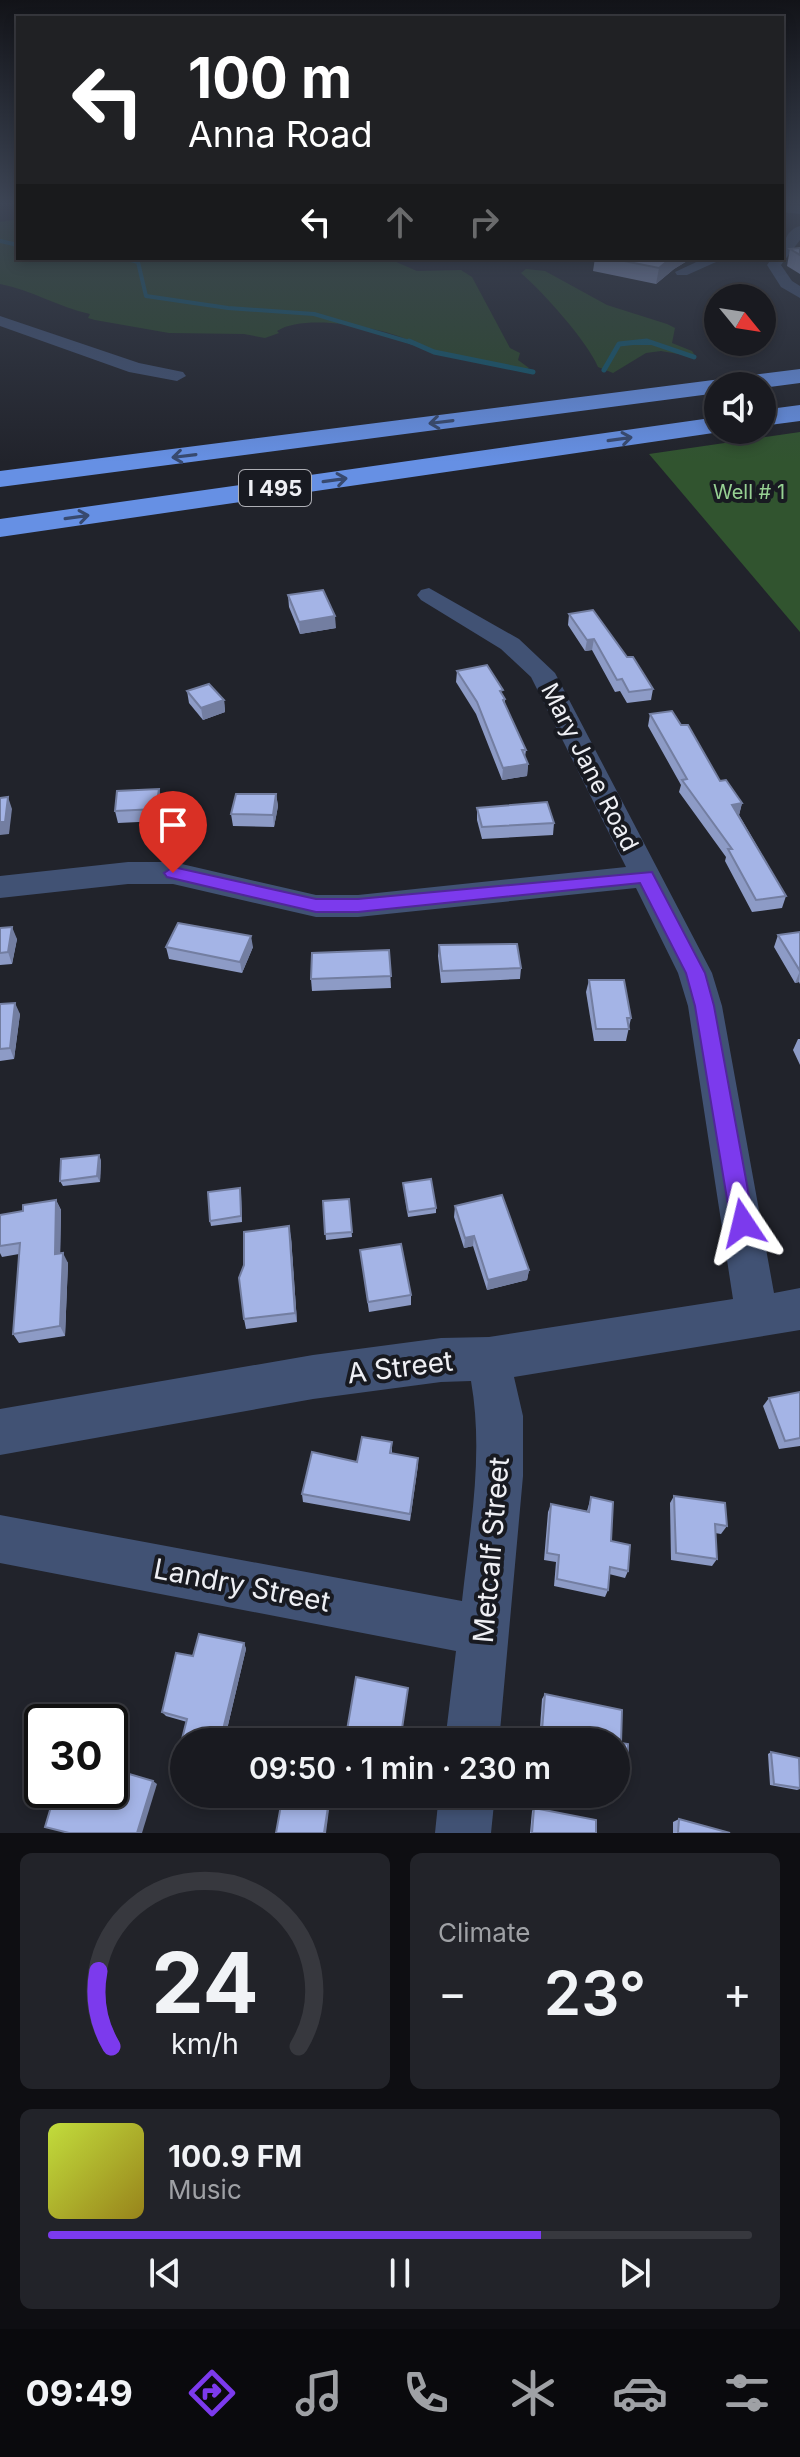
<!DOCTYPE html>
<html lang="en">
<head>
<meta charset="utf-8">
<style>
  body { margin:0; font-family:Inter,sans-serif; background:#222329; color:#f1f3f6; height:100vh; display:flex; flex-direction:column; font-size:30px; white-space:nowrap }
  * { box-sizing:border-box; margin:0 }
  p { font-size:26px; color:#9fa1a5 }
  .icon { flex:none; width:44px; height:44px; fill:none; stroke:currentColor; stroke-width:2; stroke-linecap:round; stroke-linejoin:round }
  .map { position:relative; height:1833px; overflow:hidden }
  .side { display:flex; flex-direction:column; gap:20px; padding:20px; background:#0e0e12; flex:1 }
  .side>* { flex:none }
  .banner { position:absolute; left:16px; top:16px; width:768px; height:244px; border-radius:0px; box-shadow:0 4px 12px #0003,0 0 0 2px #37383e; background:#202124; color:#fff; overflow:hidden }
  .needle { width:52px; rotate:120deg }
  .fabs { position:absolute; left:704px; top:284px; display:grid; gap:16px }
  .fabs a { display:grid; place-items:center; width:72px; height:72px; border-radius:50%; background:#191a20; box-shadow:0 4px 12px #0003,0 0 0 2px #37383e; font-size:40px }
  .speed { position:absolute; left:24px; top:1704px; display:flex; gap:16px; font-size:40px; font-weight:700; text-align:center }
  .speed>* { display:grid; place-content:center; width:104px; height:104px; border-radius:50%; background:#191a20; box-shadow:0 4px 12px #0003,0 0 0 2px #37383e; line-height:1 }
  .speed .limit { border:4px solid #111; border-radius:12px; background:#fff; color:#111 }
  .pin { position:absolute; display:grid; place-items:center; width:68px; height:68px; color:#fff; margin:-82px -34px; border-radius:50% 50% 50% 0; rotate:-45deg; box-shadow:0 0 8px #0007 }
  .pin .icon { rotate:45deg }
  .me { position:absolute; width:88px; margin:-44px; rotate:350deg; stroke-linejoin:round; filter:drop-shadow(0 0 6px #0008) }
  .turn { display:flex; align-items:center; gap:28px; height:168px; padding:0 40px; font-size:36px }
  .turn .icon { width:104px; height:104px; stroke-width:2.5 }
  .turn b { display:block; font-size:56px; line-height:68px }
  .lanes { display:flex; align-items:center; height:76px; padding:0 40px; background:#0003; justify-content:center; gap:40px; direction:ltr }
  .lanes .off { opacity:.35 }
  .big { font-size:60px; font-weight:600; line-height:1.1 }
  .side .card { flex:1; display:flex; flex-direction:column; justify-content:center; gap:12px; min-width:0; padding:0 28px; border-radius:12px; background:#222329 }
  .side .dial { align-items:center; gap:0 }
  .dial svg { height:208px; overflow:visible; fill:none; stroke:#37383e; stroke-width:7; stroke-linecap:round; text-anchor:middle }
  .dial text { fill:#f1f3f6; stroke:none }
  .song { display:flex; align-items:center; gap:24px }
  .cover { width:96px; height:96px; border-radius:12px; background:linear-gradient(135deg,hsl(70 70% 55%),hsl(50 70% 35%)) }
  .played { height:8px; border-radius:4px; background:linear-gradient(90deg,#7c3aed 70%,#37383e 70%) }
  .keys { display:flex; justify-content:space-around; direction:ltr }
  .heat { display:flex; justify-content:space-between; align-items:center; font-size:44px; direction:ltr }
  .side .tiles { flex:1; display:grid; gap:20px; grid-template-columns:1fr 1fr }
  .card:last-child { grid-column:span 2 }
  .trip { position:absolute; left:170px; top:1728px; width:460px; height:80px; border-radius:40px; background:#191a20; box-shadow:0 4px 12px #0003,0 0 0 2px #37383e; font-weight:600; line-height:80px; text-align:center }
  .tabs { display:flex; height:128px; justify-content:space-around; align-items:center; background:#0a0a0d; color:#9fa1a5 }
  .tabs .icon { width:56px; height:56px }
  .tabs .active { color:#7c3aed }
  .tabs b { font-size:36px; color:#f1f3f6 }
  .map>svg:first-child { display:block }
</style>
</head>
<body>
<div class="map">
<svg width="800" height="1833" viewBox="0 0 800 1833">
  <rect width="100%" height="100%" fill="#21232b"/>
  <g fill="#2a4728">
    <path d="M18,219V258H387L417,271L461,270L472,277L510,348L520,353L518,360L529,368L523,371C502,367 483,360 462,357C456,356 450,357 444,356C431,354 421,346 410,341C382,327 304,313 277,331L279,333L265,338L244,334L169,333L95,320L88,318L90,314C58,307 32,290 0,284V222Z"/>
    <path d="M526,269L545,271L607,305L667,324L675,328L672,343L692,351L696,357L661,351L646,353L613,373L598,367C587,341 543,292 521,273Z"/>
  </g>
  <polygon fill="#31542f" points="800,432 800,632 649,454"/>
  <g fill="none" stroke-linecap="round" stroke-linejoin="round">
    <g stroke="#11576d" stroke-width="4">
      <polyline points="0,241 18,245"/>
      <polyline points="124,258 138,262 146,296 228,308 314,314 413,343"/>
      <polyline points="632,343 652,343"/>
    </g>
    <g stroke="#11576d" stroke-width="5">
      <polyline points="409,341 434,352 533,372"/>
      <polyline points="604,370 619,344 647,341 694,357"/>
    </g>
    <g fill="#415274" fill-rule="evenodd">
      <polygon points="782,205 800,206 800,214 782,212"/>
      <path d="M800,226V240L781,265L792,281L800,286V298L781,287L767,265L772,258H782C782,245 786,230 800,226Z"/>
      <polygon points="705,258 725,258 687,275 677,275 675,272"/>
      <polygon points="0,316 139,363 183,372 186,376 177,381 129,372 0,326"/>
      <path d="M429,588L519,639L555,673L712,973L722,1006L774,1293L800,1288V1330L514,1377L523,1416V1476L499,1742H445L456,1651L0,1563V1515L462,1601C470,1528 484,1455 471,1381L441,1382L313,1399L0,1455V1409L313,1355L441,1338L489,1337L733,1299L688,1006L678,973L636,888L358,917H316L173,884H128L0,898V876L128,862H173L316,895H358L626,867L531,677L501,649L421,600L417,595L421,590Z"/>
      <polygon points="439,1794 495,1794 491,1833 435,1833"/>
    </g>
    <g fill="#6690e4" fill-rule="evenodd">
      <polygon points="800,369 800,383 762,388 718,386 718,393 0,487 0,471"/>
      <polygon points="800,405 800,421 762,426 762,410"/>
      <polygon points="718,417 718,430 727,431 0,537 0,519"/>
    </g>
  </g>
  <g fill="#8d9bc6">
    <polygon points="800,248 800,274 787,266 790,249"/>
    <polygon points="595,258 692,258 674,269 656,284 593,271"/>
    <polygon points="288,595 336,628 300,634 289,607"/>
    <polygon points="569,614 627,657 653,689 651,700 627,703 620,691 615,692 592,650 585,651 568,625"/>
    <polygon points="457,671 502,695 505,699 505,704 526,750 525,757 528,764 527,776 502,780 476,714 456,682"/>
    <polygon points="187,691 224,700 225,712 203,720 189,703"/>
    <polygon points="650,714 681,725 720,781 742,803 739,815 786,896 782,908 752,912 725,861 726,857 679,792 681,785 648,726"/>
    <polygon points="159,789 161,801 159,821 118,823 115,811"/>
    <polygon points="276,794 278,806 274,827 233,826 231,814"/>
    <polygon points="477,808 554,823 553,835 482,839 477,820"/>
    <polygon points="0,928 17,939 12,964 0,965"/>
    <polygon points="800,932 800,984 799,982 795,983 774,947 778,935"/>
    <polygon points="439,945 521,968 520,979 441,983 438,956"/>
    <polygon points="166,947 253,947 242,973 169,959"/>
    <polygon points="389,950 391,988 312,991 311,979"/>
    <polygon points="589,980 631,1018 626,1041 594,1041 586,992"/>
    <polygon points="0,1004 20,1014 14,1059 0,1061"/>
    <polygon points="798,1039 800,1039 800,1065 793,1050"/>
    <polygon points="101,1160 100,1182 63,1186 60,1181"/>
    <polygon points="403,1183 436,1208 436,1213 408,1217"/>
    <polygon points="241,1194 242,1222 211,1226 210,1221"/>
    <polygon points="349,1199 352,1237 326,1240 323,1201"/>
    <polygon points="56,1200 61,1210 60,1254 68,1263 65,1336 19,1343 13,1334 19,1254 2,1257 0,1253 0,1215 23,1211"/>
    <polygon points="455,1206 529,1270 527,1280 487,1290 473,1246 464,1248 454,1217"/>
    <polygon points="291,1237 297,1322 246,1329 244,1319"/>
    <polygon points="360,1250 411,1295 411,1305 369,1312"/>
    <polygon points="800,1392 800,1446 779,1449 763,1406 769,1398"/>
    <polygon points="392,1442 392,1453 418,1465 410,1521 303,1502 302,1494"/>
    <polygon points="674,1496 727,1526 721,1534 715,1533 717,1559 712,1566 671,1560 670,1503"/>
    <polygon points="591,1497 611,1541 628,1571 625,1578 609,1574 608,1590 605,1597 554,1586 556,1562 544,1560 548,1512 551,1504 587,1511"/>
    <polygon points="244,1643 246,1649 224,1742 184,1742 184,1768 180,1767 176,1763 187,1722 166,1716 162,1712 193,1656"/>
    <polygon points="545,1694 621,1743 627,1777 622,1780 616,1779 616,1742 539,1742 542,1699"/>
    <polygon points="771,1752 799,1758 800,1789 797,1790 770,1785 768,1754"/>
    <polygon points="534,1808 596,1833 530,1833 532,1811"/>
    <polygon points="679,1819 730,1833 673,1833 673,1822"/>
  </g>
  <g fill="#737ea1">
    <polygon points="671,258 692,258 674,269 656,284 659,268"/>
    <polygon points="335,616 336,628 300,634 299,622"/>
    <polygon points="594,639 592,650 585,651 587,640"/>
    <polygon points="224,700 225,712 203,720 201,708"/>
    <polygon points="528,764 527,776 502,780 503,768"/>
    <polygon points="159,789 161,801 159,821 156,809"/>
    <polygon points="276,794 278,806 274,827 273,815"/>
    <polygon points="8,797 12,809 9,834 0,835 0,822"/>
    <polygon points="742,803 739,815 732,805"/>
    <polygon points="12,927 17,939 12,964 8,952"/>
    <polygon points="251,936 253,947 242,973 240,962"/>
    <polygon points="800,971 799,982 795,983"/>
    <polygon points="15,1003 20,1014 14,1059 10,1048"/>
    <polygon points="99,1155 101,1160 100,1182 97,1176"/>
    <polygon points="56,1200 61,1210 60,1264 55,1254"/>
    <polygon points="289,1226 291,1237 297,1322 295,1313"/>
    <polygon points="474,1236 473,1246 464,1248 465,1238"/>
    <polygon points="63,1253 68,1263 65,1336 60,1326"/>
    <polygon points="529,1270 527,1280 487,1290 488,1280"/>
    <polygon points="244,1643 246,1649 224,1742 220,1742"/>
    <polygon points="153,1781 157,1784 142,1833 137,1833"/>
    <polygon points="330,1794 331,1794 326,1833 324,1833"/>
  </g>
  <g fill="#a4b4e6" stroke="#737ea1" stroke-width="2">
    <polygon points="800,248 800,255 790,249"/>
    <polygon points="609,258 671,258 659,268"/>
    <polygon points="323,590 335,616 299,622 288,595"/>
    <polygon points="593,610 627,657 633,657 653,689 629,692 622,679 617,680 594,639 587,640 569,614"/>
    <polygon points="487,665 503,690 500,691 505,699 503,700 526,750 522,750 528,764 503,768 477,702 457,671"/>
    <polygon points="209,684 224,700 201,708 187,691"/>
    <polygon points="672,711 681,725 688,725 720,781 726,780 742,803 732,805 786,896 756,900 728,849 732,849 682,780 687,779 650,714"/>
    <polygon points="159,789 156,809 115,811 117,791"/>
    <polygon points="236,794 276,794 273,815 231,814"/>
    <polygon points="8,797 5,822 0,822 0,798"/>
    <polygon points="547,802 554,823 482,827 477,808"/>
    <polygon points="178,923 251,936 240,962 166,947"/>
    <polygon points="12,927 8,952 0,953 0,928"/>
    <polygon points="800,932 800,971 778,935"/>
    <polygon points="517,944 521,968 442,971 439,945"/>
    <polygon points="389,950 391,976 311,979 312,953"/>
    <polygon points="589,980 624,980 631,1018 627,1018 629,1029 596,1029"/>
    <polygon points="15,1003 10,1048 0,1049 0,1004"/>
    <polygon points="99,1155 97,1176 60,1181 61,1159"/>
    <polygon points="431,1179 436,1208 408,1212 403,1183"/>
    <polygon points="240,1188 241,1216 210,1221 208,1192"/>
    <polygon points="502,1195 529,1270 488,1280 474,1236 465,1238 455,1206"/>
    <polygon points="349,1199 352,1232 325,1234 323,1201"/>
    <polygon points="56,1200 55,1254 63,1253 60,1326 13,1334 20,1243 0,1246 0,1215 23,1211 23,1205"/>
    <polygon points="289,1226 295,1313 244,1319 239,1278 244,1265 244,1232"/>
    <polygon points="401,1244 411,1295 368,1302 360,1250"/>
    <polygon points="800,1392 800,1438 785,1441 769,1398"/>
    <polygon points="362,1437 392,1442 390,1453 418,1458 410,1514 302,1494 312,1452 357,1462"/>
    <polygon points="674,1496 725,1503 727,1526 715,1524 717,1559 676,1553"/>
    <polygon points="591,1497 613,1502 611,1541 630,1545 628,1571 610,1567 608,1590 557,1579 559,1555 547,1553 551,1504 589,1512"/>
    <polygon points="199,1634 244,1643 220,1742 184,1742 184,1765 176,1763 187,1719 162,1712 176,1653 193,1656"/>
    <polygon points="356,1677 408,1688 400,1742 345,1742"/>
    <polygon points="545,1694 622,1710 621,1743 628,1744 627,1777 616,1774 616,1742 541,1742"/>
    <polygon points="771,1752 799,1758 800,1788 774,1784"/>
    <polygon points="119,1771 153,1781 137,1833 69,1833 45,1827 56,1790 110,1790 110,1775 117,1777"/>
    <polygon points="283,1794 330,1794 324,1833 276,1833"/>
    <polygon points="534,1808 596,1820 596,1833 532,1833"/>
    <polygon points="679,1819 730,1833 678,1833"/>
  </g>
  <defs><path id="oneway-shaft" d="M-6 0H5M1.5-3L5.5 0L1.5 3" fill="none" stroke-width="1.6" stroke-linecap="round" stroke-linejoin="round" transform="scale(2)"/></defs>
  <g stroke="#37496f">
    <use href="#oneway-shaft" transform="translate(441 422) rotate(173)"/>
    <use href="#oneway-shaft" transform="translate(620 439) rotate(-8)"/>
    <use href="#oneway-shaft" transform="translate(184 456) rotate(173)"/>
    <use href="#oneway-shaft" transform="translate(335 480) rotate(-8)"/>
    <use href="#oneway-shaft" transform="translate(77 517) rotate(-8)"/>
  </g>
  <linearGradient id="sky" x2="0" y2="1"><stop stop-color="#121318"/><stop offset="0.44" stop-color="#3d4555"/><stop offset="1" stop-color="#3d4555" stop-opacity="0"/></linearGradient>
  <rect width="800" height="462" fill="url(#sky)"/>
  <polygon fill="#7c3aed" stroke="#51269a" stroke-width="2" points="173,867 316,899 358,899 652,872 705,973 714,1006 754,1223 751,1230 743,1233 735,1230 731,1223 695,1006 686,973 640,883 358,912 316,912 167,877 164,873"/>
  <g text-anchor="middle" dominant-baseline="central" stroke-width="8" stroke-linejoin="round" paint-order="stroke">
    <g font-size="20" fill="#97d193" stroke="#181a21">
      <text x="749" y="492">Well # 1</text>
    </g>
    <rect fill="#181a21" stroke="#aeafb5" stroke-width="2" x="239" y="470" width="72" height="36" rx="6"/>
    <g font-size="22" font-weight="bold" fill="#eeeff4">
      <text x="275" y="488">I 495</text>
    </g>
    <g font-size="24" fill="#eeeff4" stroke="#181a21">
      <text transform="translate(590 767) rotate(63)">Mary Jane Road</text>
    </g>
    <g font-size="28" fill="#eeeff4" stroke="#181a21">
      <text transform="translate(400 1367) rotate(-7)">A Street</text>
      <text transform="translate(491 1550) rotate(-85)">Metcalf Street</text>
      <text transform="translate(242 1585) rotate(11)">Landry Street</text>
    </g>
  </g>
</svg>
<div class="fabs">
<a><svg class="needle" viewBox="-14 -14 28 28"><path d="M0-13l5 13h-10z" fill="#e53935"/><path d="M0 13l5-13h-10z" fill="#9fa1a5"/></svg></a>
<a><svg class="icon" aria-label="sound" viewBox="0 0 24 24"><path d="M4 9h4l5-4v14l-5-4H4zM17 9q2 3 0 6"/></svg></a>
</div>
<div class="speed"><div class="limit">30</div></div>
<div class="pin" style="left:173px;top:873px;background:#d93025"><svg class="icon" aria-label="arrive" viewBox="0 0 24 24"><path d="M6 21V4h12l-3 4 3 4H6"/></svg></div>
<svg class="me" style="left:743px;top:1223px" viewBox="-20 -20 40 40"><path d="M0-17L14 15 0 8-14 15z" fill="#7c3aed" stroke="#fff" stroke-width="4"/></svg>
<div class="trip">09:50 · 1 min · 230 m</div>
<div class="banner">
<div class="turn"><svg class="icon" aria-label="left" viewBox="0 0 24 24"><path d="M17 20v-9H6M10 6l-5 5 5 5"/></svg><div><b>100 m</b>Anna Road</div></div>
<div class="lanes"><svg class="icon" aria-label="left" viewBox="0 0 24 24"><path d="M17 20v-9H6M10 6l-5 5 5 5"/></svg><svg class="icon off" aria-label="ahead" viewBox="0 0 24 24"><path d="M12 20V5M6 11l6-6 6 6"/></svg><svg class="icon off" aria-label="right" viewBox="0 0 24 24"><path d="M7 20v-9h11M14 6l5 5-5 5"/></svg></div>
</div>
</div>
<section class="side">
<div class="tiles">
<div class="card dial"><svg viewBox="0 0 100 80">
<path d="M14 69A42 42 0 1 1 86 69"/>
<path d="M14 69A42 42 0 0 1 9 40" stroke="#7c3aed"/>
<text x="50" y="56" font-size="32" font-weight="700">24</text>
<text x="50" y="72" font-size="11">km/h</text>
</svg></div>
<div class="card"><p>Climate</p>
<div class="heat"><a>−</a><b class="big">23°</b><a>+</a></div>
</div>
<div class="card">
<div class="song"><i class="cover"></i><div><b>100.9 FM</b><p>Music</p></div></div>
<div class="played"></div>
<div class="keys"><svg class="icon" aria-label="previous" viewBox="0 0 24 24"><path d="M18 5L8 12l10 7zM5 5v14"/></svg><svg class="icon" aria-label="pause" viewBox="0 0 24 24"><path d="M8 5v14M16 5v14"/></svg><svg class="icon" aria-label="next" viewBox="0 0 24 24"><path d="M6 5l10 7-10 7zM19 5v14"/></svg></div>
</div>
</div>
</section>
<nav class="tabs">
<b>09:49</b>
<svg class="icon active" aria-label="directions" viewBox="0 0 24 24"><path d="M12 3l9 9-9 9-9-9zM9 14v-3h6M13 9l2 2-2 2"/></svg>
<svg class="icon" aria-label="music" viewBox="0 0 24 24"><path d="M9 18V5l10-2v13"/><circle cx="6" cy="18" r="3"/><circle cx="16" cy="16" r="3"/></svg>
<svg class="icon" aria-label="phone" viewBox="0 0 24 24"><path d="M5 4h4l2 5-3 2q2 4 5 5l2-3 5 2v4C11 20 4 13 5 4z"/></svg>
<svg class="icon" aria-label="climate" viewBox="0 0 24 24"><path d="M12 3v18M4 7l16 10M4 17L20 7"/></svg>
<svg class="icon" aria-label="car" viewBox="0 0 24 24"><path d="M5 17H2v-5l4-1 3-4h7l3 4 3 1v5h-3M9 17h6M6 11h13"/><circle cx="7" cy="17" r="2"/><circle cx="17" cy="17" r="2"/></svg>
<svg class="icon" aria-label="filters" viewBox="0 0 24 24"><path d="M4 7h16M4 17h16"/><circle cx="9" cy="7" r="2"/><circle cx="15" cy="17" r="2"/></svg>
</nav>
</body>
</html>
